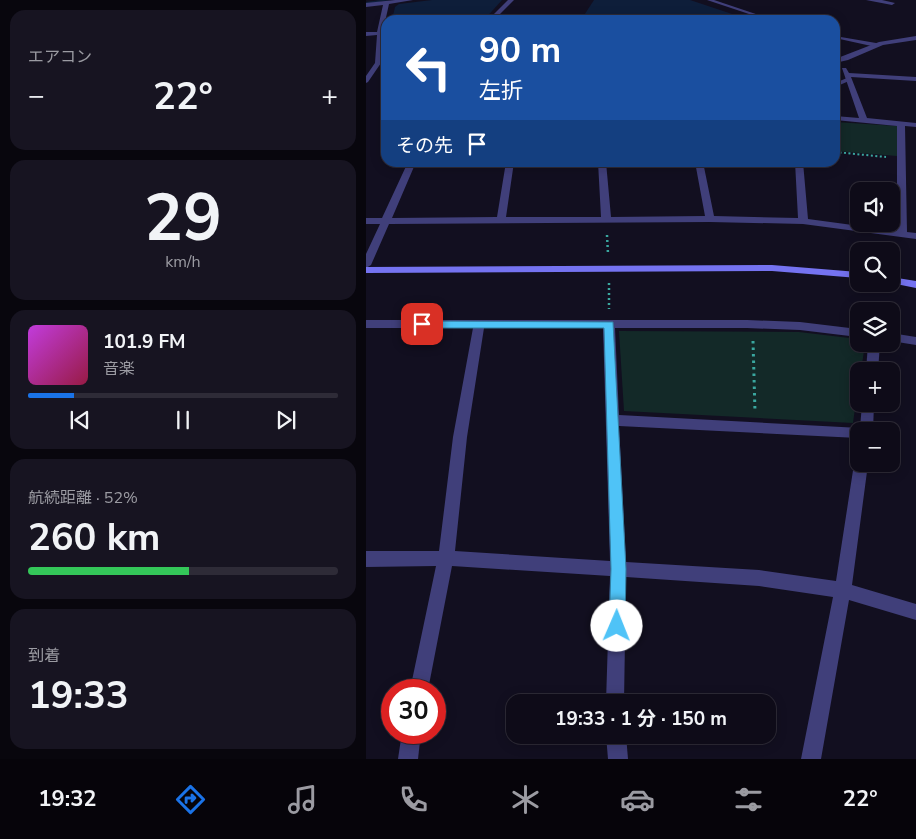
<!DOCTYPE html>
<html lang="ja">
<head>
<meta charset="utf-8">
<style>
  body { margin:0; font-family:"Nunito Sans","Noto Sans JP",sans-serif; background:#171421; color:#f1f3f6; height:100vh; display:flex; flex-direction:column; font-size:19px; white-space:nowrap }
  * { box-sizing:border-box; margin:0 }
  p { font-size:16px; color:#9b9ba2 }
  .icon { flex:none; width:28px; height:28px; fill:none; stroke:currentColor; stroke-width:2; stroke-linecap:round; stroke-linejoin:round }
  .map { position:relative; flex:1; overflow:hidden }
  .sheet { display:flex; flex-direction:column; gap:10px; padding:10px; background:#08060d; width:366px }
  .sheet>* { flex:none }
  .guide { position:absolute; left:15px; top:15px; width:459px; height:152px; border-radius:15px; box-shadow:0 2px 12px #0003,0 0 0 1px #2e2b37; background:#1a4fa0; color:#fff; overflow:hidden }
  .fabs { position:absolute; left:484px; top:182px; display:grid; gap:10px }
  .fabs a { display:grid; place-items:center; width:50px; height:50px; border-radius:10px; background:#0e0b18; box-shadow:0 2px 12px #0003,0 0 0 1px #2e2b37; font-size:25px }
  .speed { position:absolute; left:15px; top:679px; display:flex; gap:10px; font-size:25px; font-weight:700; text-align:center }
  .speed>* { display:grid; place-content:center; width:65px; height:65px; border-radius:50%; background:#0e0b18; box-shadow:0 2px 12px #0003,0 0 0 1px #2e2b37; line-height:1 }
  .speed .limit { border:8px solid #d22; background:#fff; color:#111 }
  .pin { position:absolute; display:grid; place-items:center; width:42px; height:42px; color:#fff; margin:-21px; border-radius:10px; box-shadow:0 2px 8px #0006 }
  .me { position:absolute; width:55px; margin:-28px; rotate:1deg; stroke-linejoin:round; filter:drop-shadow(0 0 4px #0008) }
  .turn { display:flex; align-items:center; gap:18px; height:105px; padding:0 15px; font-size:22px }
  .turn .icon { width:65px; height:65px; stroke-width:2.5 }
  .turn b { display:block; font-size:35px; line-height:42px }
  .then { display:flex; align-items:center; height:48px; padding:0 15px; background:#0003; gap:10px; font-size:19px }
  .big { font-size:38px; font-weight:700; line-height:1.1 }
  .sheet .widget { flex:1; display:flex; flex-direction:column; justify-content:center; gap:8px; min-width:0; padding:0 18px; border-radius:15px; background:#171421 }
  .sheet .dial { align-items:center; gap:0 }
  .dial b { font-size:65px; line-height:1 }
  .song { display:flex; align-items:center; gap:15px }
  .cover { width:60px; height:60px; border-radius:8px; background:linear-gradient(135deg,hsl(290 70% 55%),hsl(340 70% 35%)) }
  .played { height:5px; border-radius:2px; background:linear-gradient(90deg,#1a73e8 15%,#2e2b37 15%) }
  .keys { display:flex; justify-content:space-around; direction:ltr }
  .heat { display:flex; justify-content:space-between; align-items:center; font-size:28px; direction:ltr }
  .charge { height:8px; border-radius:4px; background:linear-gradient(90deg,#34c759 52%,#2e2b37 0) }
  .trip { position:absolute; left:140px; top:694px; width:270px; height:50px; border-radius:15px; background:#0e0b18; box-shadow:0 2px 12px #0003,0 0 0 1px #2e2b37; font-weight:700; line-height:50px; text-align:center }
  .tabs { display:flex; height:80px; justify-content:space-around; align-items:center; background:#06040a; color:#9b9ba2 }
  .tabs .icon { width:35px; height:35px }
  .tabs .on { color:#1a73e8 }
  .tabs b { font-size:22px; color:#f1f3f6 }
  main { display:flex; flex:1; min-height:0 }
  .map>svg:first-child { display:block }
</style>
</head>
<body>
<main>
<section class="sheet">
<div class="widget"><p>エアコン</p>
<div class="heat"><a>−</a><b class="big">22°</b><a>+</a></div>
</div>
<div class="widget dial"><b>29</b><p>km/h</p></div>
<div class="widget">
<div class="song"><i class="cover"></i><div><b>101.9 FM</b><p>音楽</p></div></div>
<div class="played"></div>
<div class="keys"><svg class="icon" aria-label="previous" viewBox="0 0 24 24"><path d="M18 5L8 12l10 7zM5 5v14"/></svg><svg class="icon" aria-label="pause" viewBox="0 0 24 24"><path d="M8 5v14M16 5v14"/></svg><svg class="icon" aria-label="next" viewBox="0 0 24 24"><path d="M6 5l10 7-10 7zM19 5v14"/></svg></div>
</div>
<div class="widget"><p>航続距離 · 52%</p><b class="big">260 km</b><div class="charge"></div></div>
<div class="widget"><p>到着</p><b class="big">19:33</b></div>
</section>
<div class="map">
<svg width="550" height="759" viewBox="0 0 550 759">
  <rect width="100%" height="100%" fill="#120f20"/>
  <g fill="#132928">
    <polygon points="469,122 531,126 531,156 469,151"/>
    <polygon points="253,331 433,332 492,339 492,344 499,344 495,371 492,371 492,386 487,423 258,411"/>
  </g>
  <g fill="#0e1e3a">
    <polygon points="66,0 136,0 118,20 26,20 29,7 33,4"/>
    <polygon points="228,0 324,0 384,20 215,20"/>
  </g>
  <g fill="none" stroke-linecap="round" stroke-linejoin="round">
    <polygon fill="#0e1e3a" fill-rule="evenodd" points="15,0 25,0 0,4 0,2"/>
    <polyline stroke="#3aa79f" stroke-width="2" stroke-dasharray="2 2.5" stroke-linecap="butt" points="469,152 520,157"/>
    <g stroke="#3aa79f" stroke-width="2.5" stroke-dasharray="2 3" stroke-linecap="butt">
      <polyline points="241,235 242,254"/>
      <polyline points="243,283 243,309"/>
    </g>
    <polyline stroke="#3aa79f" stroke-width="3" stroke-dasharray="2.5 4" stroke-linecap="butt" points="387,341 389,412"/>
    <g fill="#403f7a" fill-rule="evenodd">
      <polygon points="341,0 348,0 408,20 401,20"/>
      <polygon points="469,36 510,43 513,45 510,47 469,38"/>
      <polygon points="481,78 484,80 483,81 469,87 469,83"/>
    </g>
    <g fill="#403f7a" fill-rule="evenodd">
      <polygon points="29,0 47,0 23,4 17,31 20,31 20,35 17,35 15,63 2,82 0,83 0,76 9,63 11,35 0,36 0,32 11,32 17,5 0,7 0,3"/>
      <polygon points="142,0 148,0 128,20 122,20"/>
      <polygon points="500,0 516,0 529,3 526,5"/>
      <polygon points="550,36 550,40 517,45 482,60 469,63 469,59 513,42"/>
      <polygon points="476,68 480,68 483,73 550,77 550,81 485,77 501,118 550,123 550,127 539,126 541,232 550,233 550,239 437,224 344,222 23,224 5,265 0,268 0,254 14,224 0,224 0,218 16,218 42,162 50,162 26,218 131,217 140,162 148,162 140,217 235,217 232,162 240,162 245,217 339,216 329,162 337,162 348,216 432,218 429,162 437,162 442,219 531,231 531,126 469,120 469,116 493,118"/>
      <path d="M0,320H381L434,322L492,329V337L434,330L381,328H249L253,415L494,428L496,404H508L507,431H492V438L253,426L260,562L393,570L470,581L488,464L492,459V464H502L486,585L550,604V620L483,600L455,759H435L467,597L393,586L260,577L258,702H240L244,576L86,566L62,690H44L70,566L0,567V551H73L87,437L107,328H0ZM118,328H237L244,561L89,551L101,437Z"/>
      <polygon points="525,333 550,337 550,345 525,341"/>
      <polygon points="502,344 514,344 512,371 500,371"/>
      <polygon points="36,732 55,732 52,759 32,759"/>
      <polygon points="240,735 260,735 262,759 242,759"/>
    </g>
    <g fill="#7573f1" fill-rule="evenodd">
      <polygon points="406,265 492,272 492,278 406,271 0,273 0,267"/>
      <polygon points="525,277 550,281 550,288 525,283"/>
    </g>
  </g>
  <polygon fill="#4fc3f7" stroke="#337fa1" points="56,321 247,322 260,569 259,626 256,632 251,634 245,632 243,626 245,569 238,328 56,328 51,324"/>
</svg>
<div class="fabs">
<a><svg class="icon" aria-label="sound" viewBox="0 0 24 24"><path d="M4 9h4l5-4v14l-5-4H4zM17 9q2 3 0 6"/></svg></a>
<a><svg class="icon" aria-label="search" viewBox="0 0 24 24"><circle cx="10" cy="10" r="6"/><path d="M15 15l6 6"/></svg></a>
<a><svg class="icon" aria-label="layers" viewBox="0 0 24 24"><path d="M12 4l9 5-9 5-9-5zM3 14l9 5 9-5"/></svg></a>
<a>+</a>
<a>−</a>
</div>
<div class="speed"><div class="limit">30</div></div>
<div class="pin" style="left:56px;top:324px;background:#d93025"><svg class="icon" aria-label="arrive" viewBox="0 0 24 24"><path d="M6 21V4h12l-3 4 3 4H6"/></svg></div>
<svg class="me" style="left:251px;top:626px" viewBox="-20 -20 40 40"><circle r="19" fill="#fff"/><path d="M0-13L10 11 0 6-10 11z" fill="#4fc3f7"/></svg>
<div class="trip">19:33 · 1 分 · 150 m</div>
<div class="guide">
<div class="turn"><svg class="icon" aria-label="left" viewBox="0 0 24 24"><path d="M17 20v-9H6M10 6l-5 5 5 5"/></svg><div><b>90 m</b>左折</div></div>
<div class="then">その先<svg class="icon" aria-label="arrive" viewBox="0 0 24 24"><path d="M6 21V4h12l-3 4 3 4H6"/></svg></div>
</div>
</div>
</main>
<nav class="tabs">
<b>19:32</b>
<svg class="icon on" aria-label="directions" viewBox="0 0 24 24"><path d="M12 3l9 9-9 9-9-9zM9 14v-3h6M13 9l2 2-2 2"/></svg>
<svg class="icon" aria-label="music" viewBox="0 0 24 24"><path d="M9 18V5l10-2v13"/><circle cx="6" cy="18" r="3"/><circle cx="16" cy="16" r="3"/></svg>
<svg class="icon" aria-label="phone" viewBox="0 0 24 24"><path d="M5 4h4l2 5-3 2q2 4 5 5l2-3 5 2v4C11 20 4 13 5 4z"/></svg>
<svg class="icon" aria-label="climate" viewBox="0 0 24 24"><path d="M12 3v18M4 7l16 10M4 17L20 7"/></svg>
<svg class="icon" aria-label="car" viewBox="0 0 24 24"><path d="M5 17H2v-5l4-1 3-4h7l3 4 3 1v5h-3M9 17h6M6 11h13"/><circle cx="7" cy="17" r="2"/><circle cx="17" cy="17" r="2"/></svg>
<svg class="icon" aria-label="filters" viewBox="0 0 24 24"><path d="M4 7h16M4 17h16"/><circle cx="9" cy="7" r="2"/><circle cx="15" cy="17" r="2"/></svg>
<b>22°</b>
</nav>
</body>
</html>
